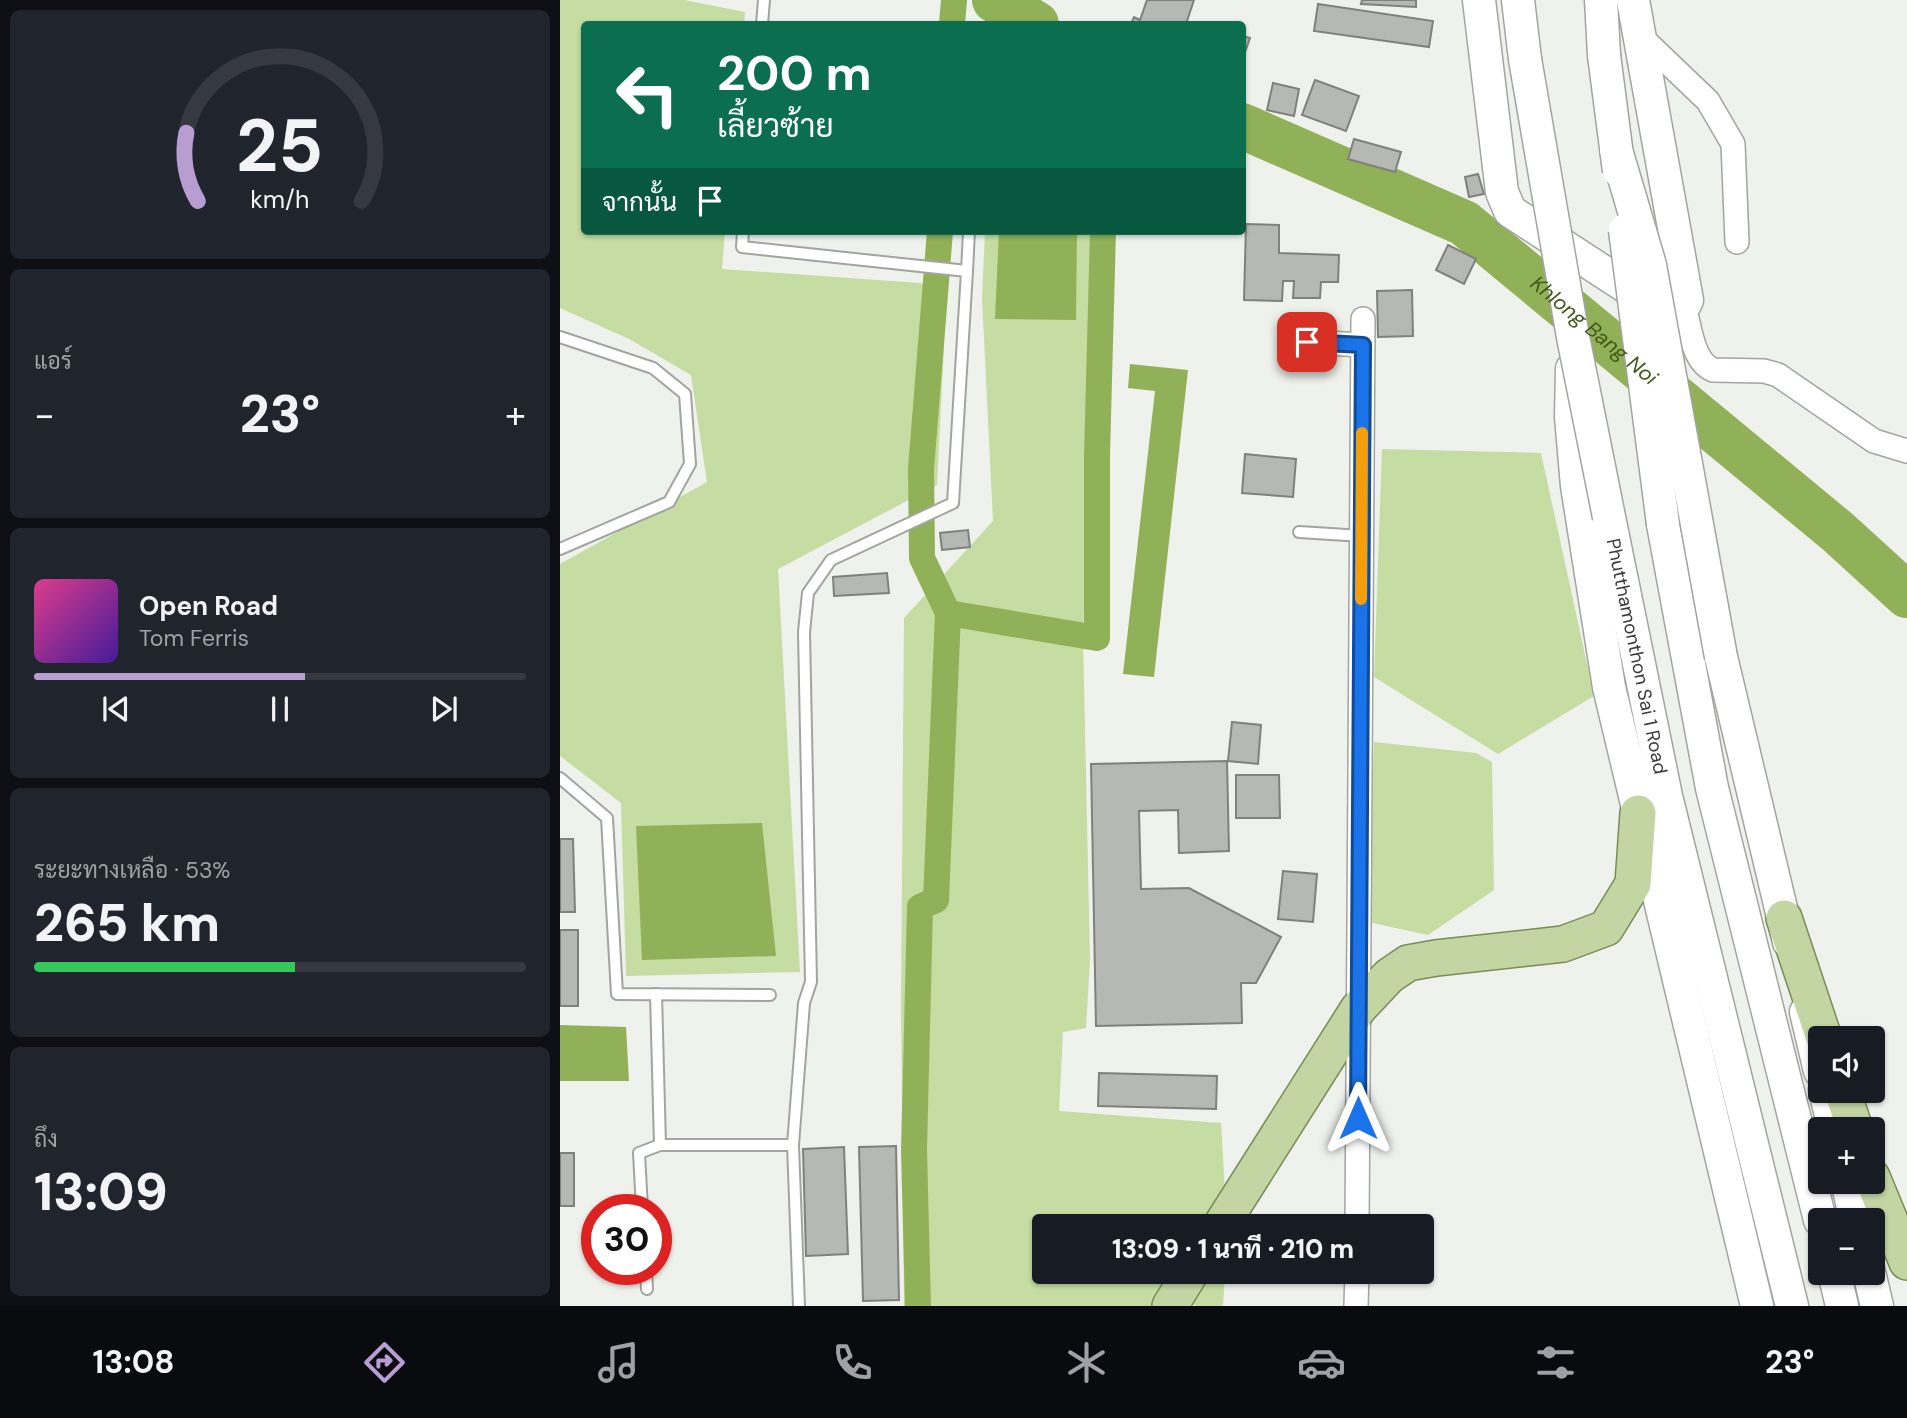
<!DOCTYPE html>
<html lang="th">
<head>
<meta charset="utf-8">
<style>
  body { margin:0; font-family:"DM Sans",Sarabun,sans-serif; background:#20242c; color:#f1f3f6; height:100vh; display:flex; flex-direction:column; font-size:26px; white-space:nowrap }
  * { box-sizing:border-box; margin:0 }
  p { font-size:23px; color:#9ea1a6 }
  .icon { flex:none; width:38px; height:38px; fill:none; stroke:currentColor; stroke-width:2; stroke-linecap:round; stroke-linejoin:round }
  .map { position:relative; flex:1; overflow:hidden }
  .details { display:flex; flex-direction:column; gap:10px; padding:10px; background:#0d0f14; width:560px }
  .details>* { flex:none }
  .hud { position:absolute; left:21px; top:21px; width:665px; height:214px; border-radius:7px; box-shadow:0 2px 5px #0004; background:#0b6e4f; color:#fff; overflow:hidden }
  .controls { position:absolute; left:1248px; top:1026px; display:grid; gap:14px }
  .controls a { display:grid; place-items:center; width:77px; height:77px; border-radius:7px; background:#171b24; box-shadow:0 2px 5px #0004; font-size:35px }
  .speed { position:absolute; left:21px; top:1194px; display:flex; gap:14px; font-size:35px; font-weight:700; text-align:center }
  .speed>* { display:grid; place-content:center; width:91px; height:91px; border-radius:50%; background:#171b24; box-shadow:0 2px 5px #0004; line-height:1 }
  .speed .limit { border:10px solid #d22; background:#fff; color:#111 }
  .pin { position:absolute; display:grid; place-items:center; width:60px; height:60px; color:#fff; margin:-30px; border-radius:14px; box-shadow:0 4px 10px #0006 }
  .me { position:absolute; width:77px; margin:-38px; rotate:0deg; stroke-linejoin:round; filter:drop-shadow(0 0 5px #0008) }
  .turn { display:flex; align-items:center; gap:24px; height:147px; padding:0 21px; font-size:32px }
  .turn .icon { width:91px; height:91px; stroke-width:2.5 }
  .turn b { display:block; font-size:49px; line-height:60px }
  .then { display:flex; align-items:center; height:66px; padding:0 21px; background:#0003; gap:14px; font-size:26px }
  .big { font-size:52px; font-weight:800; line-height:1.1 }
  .details .card { flex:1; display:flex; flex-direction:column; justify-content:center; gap:10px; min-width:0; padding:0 24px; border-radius:10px; background:#20242c }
  .details .dial { align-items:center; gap:0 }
  .dial svg { height:182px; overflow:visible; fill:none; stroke:#363941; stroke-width:7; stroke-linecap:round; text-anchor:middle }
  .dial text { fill:#f1f3f6; stroke:none }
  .song { display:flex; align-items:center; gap:21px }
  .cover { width:84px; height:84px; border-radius:10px; background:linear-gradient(135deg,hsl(330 70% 55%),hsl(260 70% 35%)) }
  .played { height:7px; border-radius:4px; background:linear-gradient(90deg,#b89dd3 55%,#363941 55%) }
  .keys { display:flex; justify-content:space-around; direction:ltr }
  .heat { display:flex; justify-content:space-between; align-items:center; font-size:38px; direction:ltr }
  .charge { height:10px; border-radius:5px; background:linear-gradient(90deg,#34c759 53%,#363941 0) }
  .trip { position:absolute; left:472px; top:1214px; width:402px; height:70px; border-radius:7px; background:#171b24; box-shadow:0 2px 5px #0004; font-weight:800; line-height:70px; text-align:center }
  .dock { display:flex; height:112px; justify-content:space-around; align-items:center; background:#090b0e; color:#9ea1a6 }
  .dock .icon { width:49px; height:49px }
  .dock .selected { color:#b89dd3 }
  .dock b { font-size:32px; color:#f1f3f6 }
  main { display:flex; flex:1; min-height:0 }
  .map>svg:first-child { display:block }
</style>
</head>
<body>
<main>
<section class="details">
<div class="card dial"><svg viewBox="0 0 100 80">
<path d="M14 69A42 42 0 1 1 86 69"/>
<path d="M14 69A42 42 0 0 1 9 39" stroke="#b89dd3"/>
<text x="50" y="56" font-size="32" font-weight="700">25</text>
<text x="50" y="72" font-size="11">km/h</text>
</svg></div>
<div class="card"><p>แอร์</p>
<div class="heat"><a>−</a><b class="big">23°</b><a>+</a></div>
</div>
<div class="card">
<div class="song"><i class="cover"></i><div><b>Open Road</b><p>Tom Ferris</p></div></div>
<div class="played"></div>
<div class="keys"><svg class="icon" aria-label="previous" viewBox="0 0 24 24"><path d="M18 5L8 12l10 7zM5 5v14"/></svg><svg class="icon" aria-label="pause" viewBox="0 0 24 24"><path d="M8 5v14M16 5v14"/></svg><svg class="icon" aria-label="next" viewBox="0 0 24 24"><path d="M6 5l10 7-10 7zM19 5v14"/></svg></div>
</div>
<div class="card"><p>ระยะทางเหลือ · 53%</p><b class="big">265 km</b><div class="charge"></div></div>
<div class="card"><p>ถึง</p><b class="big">13:09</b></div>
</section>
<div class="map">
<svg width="1347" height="1306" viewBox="0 0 1347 1306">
  <rect width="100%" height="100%" fill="#eff1ec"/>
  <g fill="#c5dda2">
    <polygon points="0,0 124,0 185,12 184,24 24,24 24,231 165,231 162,269 387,285 377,485 218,569 240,972 66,976 61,803 0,756 0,564 147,482 131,375 69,339 0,308"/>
    <polygon points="425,231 531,231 531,423 523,636 530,960 526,1028 503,1032 499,1111 661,1123 667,1227 485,1227 485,1272 665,1272 663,1306 637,1306 624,1302 624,1306 344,1306 341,1008 344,618 433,521 422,298"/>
    <polygon points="822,449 981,453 1034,696 938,754 814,677"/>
    <polygon points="814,742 916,753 932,762 934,890 868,935 808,922"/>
  </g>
  <g fill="#91b158">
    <polygon points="439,231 517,231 516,320 435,319"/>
    <polygon points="570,364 628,370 594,677 563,674 595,391 568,388"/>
    <polygon points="202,823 216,956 82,960 76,826"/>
    <polygon points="0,1025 66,1027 69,1081 0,1081"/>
  </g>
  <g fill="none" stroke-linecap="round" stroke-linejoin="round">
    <g stroke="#91b158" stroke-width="26">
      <polyline points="392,24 394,0"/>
      <polyline points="380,231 361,469 362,558 388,613"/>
      <polyline points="358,1306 354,1150 360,907 376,900 388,613 537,638 537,455 543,231"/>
    </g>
    <g stroke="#91b158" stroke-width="46">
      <polyline points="435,0 476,24"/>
      <path id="s1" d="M682,126L904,223L1278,532L1347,595"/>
    </g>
  </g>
  <g fill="#b6b8b3" stroke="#7f817c" stroke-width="2">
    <polygon points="587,0 634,0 626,24 571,24 574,17 580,20"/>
    <polygon points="802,0 856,0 856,7 801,4"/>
    <polygon points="758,4 873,21 869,47 754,31"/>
    <polygon points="682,36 690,38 682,61"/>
    <polygon points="755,80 799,96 786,131 742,115"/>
    <polygon points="713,83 739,89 734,116 707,110"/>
    <polygon points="794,139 841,152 835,172 788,159"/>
    <polygon points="918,174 924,194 909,197 905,177"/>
    <polygon points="686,224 719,225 719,253 779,255 778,282 761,282 760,298 733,298 734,281 723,281 722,301 684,300"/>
    <polygon points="888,245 916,259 904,284 876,270"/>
    <polygon points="852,290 853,336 818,337 817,291"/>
    <polygon points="685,454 736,459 733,497 682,493"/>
    <polygon points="408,530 410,547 382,550 380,533"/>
    <polygon points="327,573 329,593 274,596 273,577"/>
    <polygon points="672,722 701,725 698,764 668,761"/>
    <polygon points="667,761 669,851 619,853 618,810 579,811 581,889 629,888 721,937 696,983 681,983 682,1023 536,1026 531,764"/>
    <polygon points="676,775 719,775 720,818 676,818"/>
    <polygon points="0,839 13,839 15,912 0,912"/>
    <polygon points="723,871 757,874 753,922 718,919"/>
    <rect x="0" y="930" width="18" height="76"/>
    <polygon points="539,1073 657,1076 656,1109 538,1106"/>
    <polygon points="336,1146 339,1300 303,1301 299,1147"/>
    <polygon points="284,1147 288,1254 246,1256 243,1149"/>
    <rect x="0" y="1153" width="14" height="53"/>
  </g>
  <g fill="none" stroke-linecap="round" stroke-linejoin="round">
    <defs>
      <g id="lane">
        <polyline points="202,24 204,0"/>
        <polyline points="183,231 182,247 407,271 393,503 271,560 248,593 244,632 251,982 244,1003 233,1145 239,1306"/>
        <polyline points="407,271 409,231"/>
        <polyline points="0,337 93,368 125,394 130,464 109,502 0,549"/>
        <polyline points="739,532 802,536"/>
        <polyline points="0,778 47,818 57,994 210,995"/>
        <polyline points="96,994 100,1145"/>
        <polyline points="82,1209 79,1153 100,1145 233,1145"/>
        <polyline points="86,1269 87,1289"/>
      </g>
      <g id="street">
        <polyline points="1080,36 1148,101 1173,144 1177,242"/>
        <path d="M1124,306C1130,326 1132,361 1153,370L1204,371L1218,375L1314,441L1347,451"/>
        <polyline points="747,342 803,345"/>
        <polyline points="797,1227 803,319"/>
        <polyline points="796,1306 797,1272"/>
      </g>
      <g id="secondary">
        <path d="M919,0L942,192L950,211L1105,312C1116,314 1123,310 1127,300L1073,0"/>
        <polyline points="958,0 965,59"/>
        <polyline points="1041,0 1044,55"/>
        <polyline points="1012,369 1011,417 1017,486 1049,687 1197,1306"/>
        <path id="s2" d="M1049,517L1106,796L1232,1306"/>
        <polyline points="1103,524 1152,788 1260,1220"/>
        <polyline points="1161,657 1229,942"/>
        <polyline points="1246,1012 1260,1071"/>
        <polyline points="1265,1090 1274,1129"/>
        <polyline points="1287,1181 1296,1220"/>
        <polyline points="1274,1272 1282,1306"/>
        <polyline points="1309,1272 1317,1306"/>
      </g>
      <g id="primary">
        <polyline points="1224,918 1264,1038"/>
        <polyline points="1282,1090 1295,1129"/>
        <polyline points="1312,1177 1347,1262"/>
        <polyline points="660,1227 798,1009 829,976 848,963 876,958 1003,944 1046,928 1073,884 1078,813"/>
        <polyline points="610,1306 631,1272"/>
      </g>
    </defs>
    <use href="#lane" stroke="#a2a49f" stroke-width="14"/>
    <use href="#street" stroke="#a2a49f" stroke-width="26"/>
    <use href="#secondary" stroke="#a2a49f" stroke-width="35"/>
    <use href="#primary" stroke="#788d56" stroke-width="38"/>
    <use href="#lane" stroke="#fff" stroke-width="10"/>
    <use href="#street" stroke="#fff" stroke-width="23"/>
    <use href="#secondary" stroke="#fff" stroke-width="32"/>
    <use href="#primary" stroke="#c2d5a3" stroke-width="35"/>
    <defs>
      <g id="secondary-bridge">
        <polyline points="1044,55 1059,171"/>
        <polyline points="965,59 1013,337 1049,517"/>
        <polyline points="1056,150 1090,265 1161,657"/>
        <polyline points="1065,230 1103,524"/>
      </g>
    </defs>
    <use href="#secondary-bridge" stroke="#a2a49f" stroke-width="35" stroke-linecap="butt"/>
    <use href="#secondary-bridge" stroke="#fff" stroke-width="32"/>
  </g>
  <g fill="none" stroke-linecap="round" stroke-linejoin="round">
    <defs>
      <polyline id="route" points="747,342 803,345 798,1118"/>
    </defs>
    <use href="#route" stroke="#114b97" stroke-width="18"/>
    <use href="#route" stroke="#1a73e8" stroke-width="12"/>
    <polyline stroke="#f59e0b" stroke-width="12" points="801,599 802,433"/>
  </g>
  <g text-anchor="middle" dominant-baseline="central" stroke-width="5" stroke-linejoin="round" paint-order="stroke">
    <g font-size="19" fill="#3a3b39" stroke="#fdfffa">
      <text stroke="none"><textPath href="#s2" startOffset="142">Phutthamonthon Sai 1 Road</textPath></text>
    </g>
    <g font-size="21" font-style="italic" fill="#435819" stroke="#fdfffa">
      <text stroke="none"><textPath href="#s1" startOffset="411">Khlong Bang Noi</textPath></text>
    </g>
  </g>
</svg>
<div class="controls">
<a><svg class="icon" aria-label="sound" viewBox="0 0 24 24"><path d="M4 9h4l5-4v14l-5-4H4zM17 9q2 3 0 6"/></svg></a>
<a>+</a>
<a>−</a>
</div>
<div class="speed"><div class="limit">30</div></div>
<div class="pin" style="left:747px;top:342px;background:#d93025"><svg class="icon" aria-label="arrive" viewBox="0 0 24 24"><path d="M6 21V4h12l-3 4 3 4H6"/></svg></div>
<svg class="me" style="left:798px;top:1118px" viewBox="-20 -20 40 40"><path d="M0-17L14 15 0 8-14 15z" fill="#1a73e8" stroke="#fff" stroke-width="4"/></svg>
<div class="trip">13:09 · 1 นาที · 210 m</div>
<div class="hud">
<div class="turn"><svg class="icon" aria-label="left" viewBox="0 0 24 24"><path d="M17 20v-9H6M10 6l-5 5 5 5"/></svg><div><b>200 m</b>เลี้ยวซ้าย</div></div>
<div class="then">จากนั้น<svg class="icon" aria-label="arrive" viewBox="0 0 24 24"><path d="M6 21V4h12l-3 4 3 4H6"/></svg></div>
</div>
</div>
</main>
<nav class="dock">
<b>13:08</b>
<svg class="icon selected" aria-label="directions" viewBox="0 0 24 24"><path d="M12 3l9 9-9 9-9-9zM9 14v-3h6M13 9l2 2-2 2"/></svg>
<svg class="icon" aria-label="music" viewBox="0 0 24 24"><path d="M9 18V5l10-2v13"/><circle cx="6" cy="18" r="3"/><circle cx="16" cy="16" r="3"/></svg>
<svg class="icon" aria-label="phone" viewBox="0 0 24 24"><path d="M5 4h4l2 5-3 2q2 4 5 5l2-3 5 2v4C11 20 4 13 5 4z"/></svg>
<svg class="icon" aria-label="climate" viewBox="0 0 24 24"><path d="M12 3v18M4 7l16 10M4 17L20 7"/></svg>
<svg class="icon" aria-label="car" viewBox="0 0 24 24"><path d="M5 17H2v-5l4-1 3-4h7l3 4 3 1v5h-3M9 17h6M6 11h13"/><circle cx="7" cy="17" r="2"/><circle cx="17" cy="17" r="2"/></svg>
<svg class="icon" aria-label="filters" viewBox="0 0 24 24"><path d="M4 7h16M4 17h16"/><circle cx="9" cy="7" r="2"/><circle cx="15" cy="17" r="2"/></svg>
<b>23°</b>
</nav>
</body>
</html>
